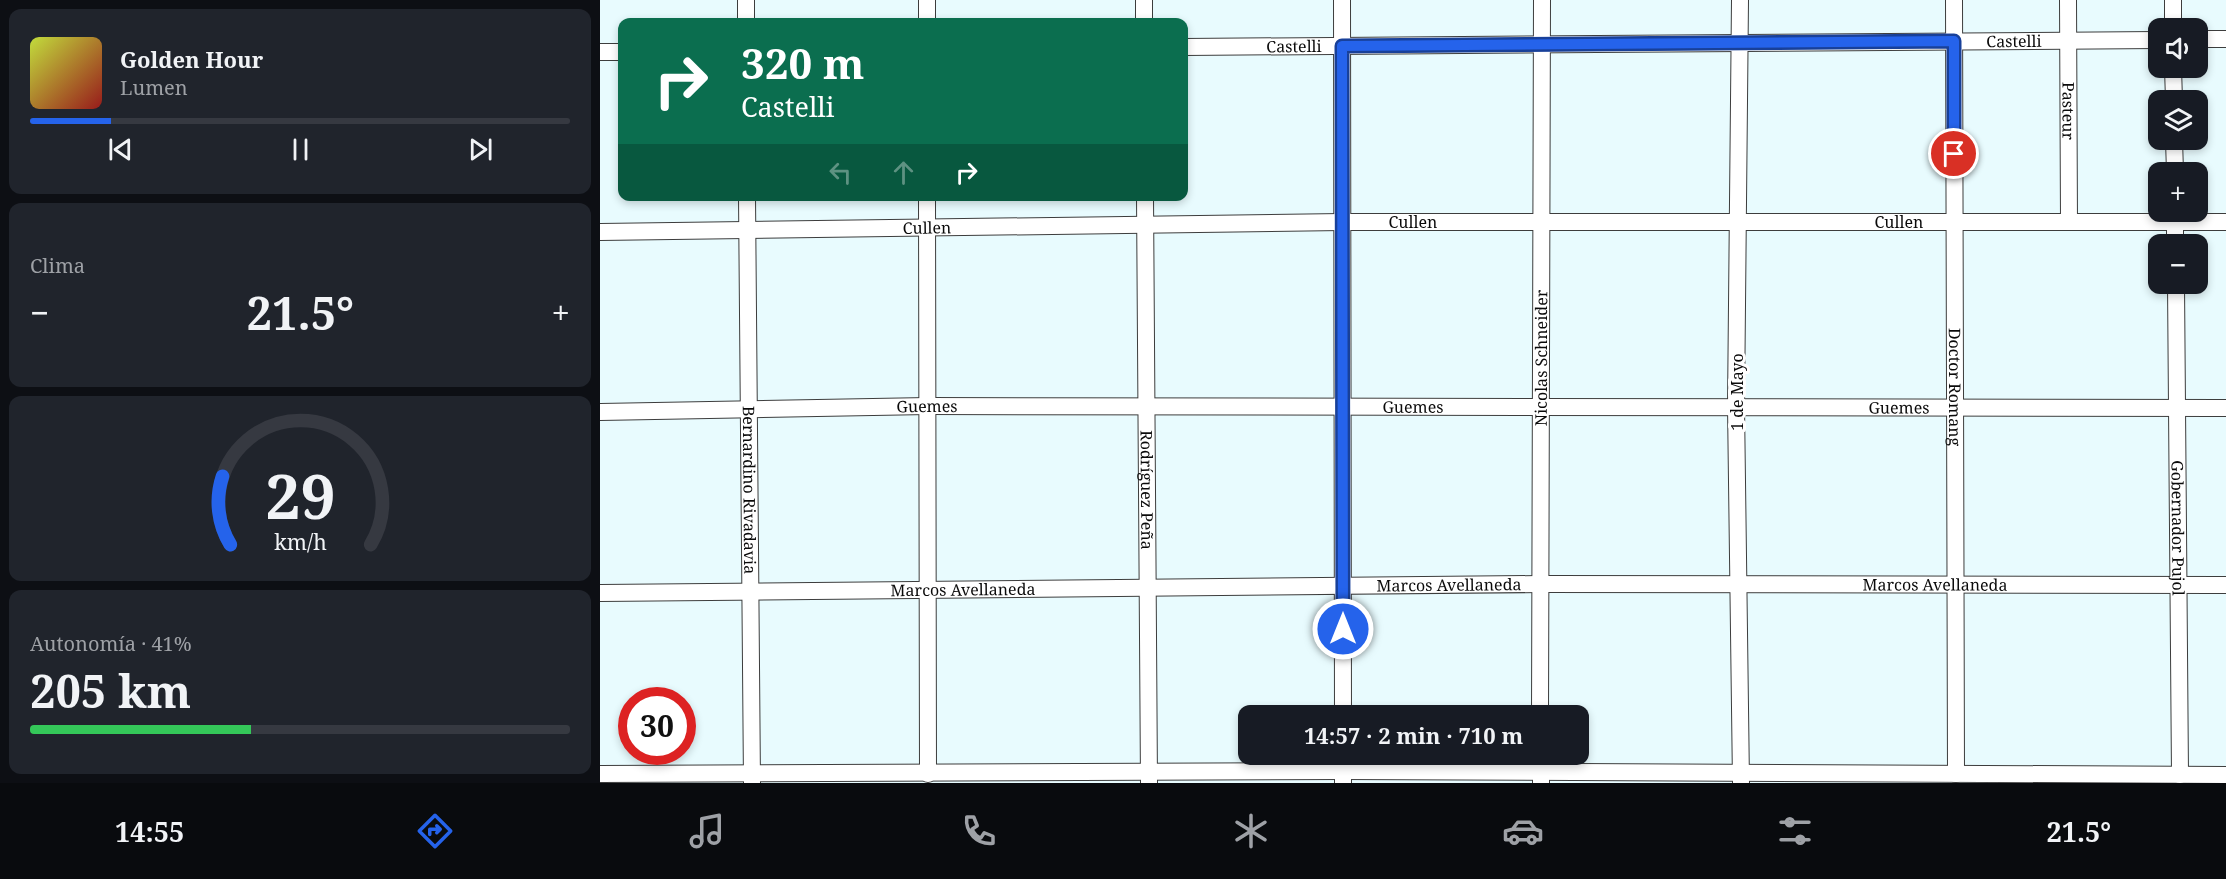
<!DOCTYPE html>
<html lang="es">
<head>
<meta charset="utf-8">
<style>
  body { margin:0; font-family:"Noto Serif",serif; background:#20242c; color:#f1f3f6; height:100vh; display:flex; flex-direction:column; font-size:22px; white-space:nowrap }
  * { box-sizing:border-box; margin:0 }
  p { font-size:20px; color:#9ea1a6 }
  .icon { flex:none; width:33px; height:33px; fill:none; stroke:currentColor; stroke-width:2; stroke-linecap:round; stroke-linejoin:round }
  .map { position:relative; flex:1; overflow:hidden }
  .sheet { display:flex; flex-direction:column; gap:9px; padding:9px; background:#0d0f14; width:600px }
  .sheet>* { flex:none }
  .top-card { position:absolute; left:18px; top:18px; width:570px; height:183px; border-radius:12px; box-shadow:0 3px 9px #0003; background:#0b6e4f; color:#fff; overflow:hidden }
  .fabs { position:absolute; left:1548px; top:18px; display:grid; gap:12px }
  .fabs a { display:grid; place-items:center; width:60px; height:60px; border-radius:12px; background:#171b24; box-shadow:0 3px 9px #0003; font-size:30px }
  .speed { position:absolute; left:18px; top:687px; display:flex; gap:12px; font-size:30px; font-weight:700; text-align:center }
  .speed>* { display:grid; place-content:center; width:78px; height:78px; border-radius:50%; background:#171b24; box-shadow:0 3px 9px #0003; line-height:1 }
  .speed .limit { border:9px solid #d22; background:#fff; color:#111 }
  .pin { position:absolute; display:grid; place-items:center; width:51px; height:51px; color:#fff; margin:-26px; border:3px solid #fff; border-radius:50%; box-shadow:0 2px 6px #0007 }
  .me { position:absolute; width:66px; margin:-33px; rotate:0deg; stroke-linejoin:round; filter:drop-shadow(0 0 4px #0008) }
  .turn { display:flex; align-items:center; gap:21px; height:126px; padding:0 24px; font-size:27px }
  .turn .icon { width:78px; height:78px; stroke-width:2.5 }
  .turn b { display:block; font-size:42px; line-height:51px }
  .lanes { display:flex; align-items:center; height:57px; padding:0 24px; background:#0003; justify-content:center; gap:30px; direction:ltr }
  .lanes .off { opacity:.35 }
  .big { font-size:45px; font-weight:700; line-height:1.1 }
  .sheet .card { flex:1; display:flex; flex-direction:column; justify-content:center; gap:9px; min-width:0; padding:0 21px; border-radius:12px; background:#20242c }
  .sheet .dial { align-items:center; gap:0 }
  .dial svg { height:156px; overflow:visible; fill:none; stroke:#363941; stroke-width:7; stroke-linecap:round; text-anchor:middle }
  .dial text { fill:#f1f3f6; stroke:none }
  .song { display:flex; align-items:center; gap:18px }
  .cover { width:72px; height:72px; border-radius:9px; background:linear-gradient(135deg,hsl(70 70% 55%),hsl(0 70% 35%)) }
  .played { height:6px; border-radius:3px; background:linear-gradient(90deg,#2563eb 15%,#363941 15%) }
  .keys { display:flex; justify-content:space-around; direction:ltr }
  .heat { display:flex; justify-content:space-between; align-items:center; font-size:33px; direction:ltr }
  .charge { height:9px; border-radius:4px; background:linear-gradient(90deg,#34c759 41%,#363941 0) }
  .trip { position:absolute; left:638px; top:705px; width:351px; height:60px; border-radius:12px; background:#171b24; box-shadow:0 3px 9px #0003; font-weight:700; line-height:60px; text-align:center }
  .tab-bar { display:flex; height:96px; justify-content:space-around; align-items:center; background:#090b0e; color:#9ea1a6 }
  .tab-bar .icon { width:42px; height:42px }
  .tab-bar .active { color:#2563eb }
  .tab-bar b { font-size:27px; color:#f1f3f6 }
  main { display:flex; flex:1; min-height:0 }
  .map>svg:first-child { display:block }
</style>
</head>
<body>
<main>
<section class="sheet">
<div class="card">
<div class="song"><i class="cover"></i><div><b>Golden Hour</b><p>Lumen</p></div></div>
<div class="played"></div>
<div class="keys"><svg class="icon" aria-label="previous" viewBox="0 0 24 24"><path d="M18 5L8 12l10 7zM5 5v14"/></svg><svg class="icon" aria-label="pause" viewBox="0 0 24 24"><path d="M8 5v14M16 5v14"/></svg><svg class="icon" aria-label="next" viewBox="0 0 24 24"><path d="M6 5l10 7-10 7zM19 5v14"/></svg></div>
</div>
<div class="card"><p>Clima</p>
<div class="heat"><a>−</a><b class="big">21.5°</b><a>+</a></div>
</div>
<div class="card dial"><svg viewBox="0 0 100 80">
<path d="M14 69A42 42 0 1 1 86 69"/>
<path d="M14 69A42 42 0 0 1 10 34" stroke="#2563eb"/>
<text x="50" y="56" font-size="32" font-weight="700">29</text>
<text x="50" y="72" font-size="11">km/h</text>
</svg></div>
<div class="card"><p>Autonomía · 41%</p><b class="big">205 km</b><div class="charge"></div></div>
</section>
<div class="map">
<svg width="1626" height="783" viewBox="0 0 1626 783">
  <rect width="100%" height="100%" fill="#e8fbfe"/>
  <g fill="none" stroke-linecap="round" stroke-linejoin="round">
    <defs>
      <g id="minor">
        <polyline points="146,0 146,22"/>
        <polyline points="327,0 327,22"/>
        <polyline points="544,0 544,22"/>
        <polyline points="742,0 743,716"/>
        <polyline points="1140,0 1136,406 1141,783"/>
        <path id="s1" d="M1354,0L1356,774"/>
        <path id="s2" d="M1468,0L1469,222"/>
        <polyline points="1573,0 1573,28"/>
        <polyline points="1598,39 1626,39"/>
        <path id="s3" d="M584,47L1558,40"/>
        <polyline points="0,52 22,52"/>
        <polyline points="1573,68 1574,100"/>
        <polyline points="1574,140 1575,172"/>
        <path id="s4" d="M147,196L152,783"/>
        <polyline points="327,196 328,774"/>
        <path id="s5" d="M545,196L549,783"/>
        <polyline points="1575,212 1575,244"/>
        <path id="s6" d="M0,232L742,222H1626"/>
        <path id="s7" d="M1576,284L1580,775"/>
        <path id="s8" d="M0,412L328,406L1626,408"/>
        <path id="s9" d="M0,593L939,584L1626,585"/>
        <path id="s10" d="M940,716L942,0"/>
        <polyline points="743,754 743,783"/>
        <polyline points="941,754 941,783"/>
        <polyline points="0,774 743,771 1626,775"/>
      </g>
    </defs>
    <use href="#minor" stroke="#3d3d3d" stroke-width="18"/>
    <use href="#minor" stroke="#fff" stroke-width="16"/>
  </g>
  <g fill="none" stroke-linecap="round" stroke-linejoin="round">
    <defs>
      <polyline id="route" points="743,629 742,46 1354,41 1354,154"/>
    </defs>
    <use href="#route" stroke="#184099" stroke-width="15"/>
    <use href="#route" stroke="#2563eb" stroke-width="10"/>
  </g>
  <g text-anchor="middle" dominant-baseline="central" stroke-width="6" stroke-linejoin="round" paint-order="stroke">
    <g font-size="16" fill="#0a0a0a" stroke="#fff">
      <text stroke="none"><textPath href="#s3" startOffset="830">Castelli</textPath></text>
      <text stroke="none"><textPath href="#s3" startOffset="110">Castelli</textPath></text>
      <text stroke="none"><textPath href="#s2" startOffset="111">Pasteur</textPath></text>
      <text stroke="none"><textPath href="#s6" startOffset="813">Cullen</textPath></text>
      <text stroke="none"><textPath href="#s6" startOffset="1299">Cullen</textPath></text>
      <text stroke="none"><textPath href="#s6" startOffset="327">Cullen</textPath></text>
      <text stroke="none"><textPath href="#s10" startOffset="358">Nicolas Schneider</textPath></text>
      <text stroke="none"><textPath href="#s1" startOffset="387">Doctor Romang</textPath></text>
      <text transform="translate(1137 392) rotate(-90)">1 de Mayo</text>
      <text stroke="none"><textPath href="#s8" startOffset="327">Guemes</textPath></text>
      <text stroke="none"><textPath href="#s8" startOffset="1299">Guemes</textPath></text>
      <text stroke="none"><textPath href="#s8" startOffset="813">Guemes</textPath></text>
      <text stroke="none"><textPath href="#s4" startOffset="294">Bernardino Rivadavia</textPath></text>
      <text stroke="none"><textPath href="#s5" startOffset="294">Rodríguez Peña</textPath></text>
      <text stroke="none"><textPath href="#s7" startOffset="244">Gobernador Pujol</textPath></text>
      <text stroke="none"><textPath href="#s9" startOffset="849">Marcos Avellaneda</textPath></text>
      <text stroke="none"><textPath href="#s9" startOffset="1335">Marcos Avellaneda</textPath></text>
      <text stroke="none"><textPath href="#s9" startOffset="363">Marcos Avellaneda</textPath></text>
    </g>
  </g>
</svg>
<div class="fabs">
<a><svg class="icon" aria-label="sound" viewBox="0 0 24 24"><path d="M4 9h4l5-4v14l-5-4H4zM17 9q2 3 0 6"/></svg></a>
<a><svg class="icon" aria-label="layers" viewBox="0 0 24 24"><path d="M12 4l9 5-9 5-9-5zM3 14l9 5 9-5"/></svg></a>
<a>+</a>
<a>−</a>
</div>
<div class="speed"><div class="limit">30</div></div>
<div class="pin" style="left:1354px;top:154px;background:#d93025"><svg class="icon" aria-label="arrive" viewBox="0 0 24 24"><path d="M6 21V4h12l-3 4 3 4H6"/></svg></div>
<svg class="me" style="left:743px;top:629px" viewBox="-20 -20 40 40"><circle r="17" fill="#2563eb" stroke="#fff" stroke-width="3"/><path d="M0-11L8 9 0 5-8 9z" fill="#fff"/></svg>
<div class="trip">14:57 · 2 min · 710 m</div>
<div class="top-card">
<div class="turn"><svg class="icon" aria-label="right" viewBox="0 0 24 24"><path d="M7 20v-9h11M14 6l5 5-5 5"/></svg><div><b>320 m</b>Castelli</div></div>
<div class="lanes"><svg class="icon off" aria-label="left" viewBox="0 0 24 24"><path d="M17 20v-9H6M10 6l-5 5 5 5"/></svg><svg class="icon off" aria-label="ahead" viewBox="0 0 24 24"><path d="M12 20V5M6 11l6-6 6 6"/></svg><svg class="icon" aria-label="right" viewBox="0 0 24 24"><path d="M7 20v-9h11M14 6l5 5-5 5"/></svg></div>
</div>
</div>
</main>
<nav class="tab-bar">
<b>14:55</b>
<svg class="icon active" aria-label="directions" viewBox="0 0 24 24"><path d="M12 3l9 9-9 9-9-9zM9 14v-3h6M13 9l2 2-2 2"/></svg>
<svg class="icon" aria-label="music" viewBox="0 0 24 24"><path d="M9 18V5l10-2v13"/><circle cx="6" cy="18" r="3"/><circle cx="16" cy="16" r="3"/></svg>
<svg class="icon" aria-label="phone" viewBox="0 0 24 24"><path d="M5 4h4l2 5-3 2q2 4 5 5l2-3 5 2v4C11 20 4 13 5 4z"/></svg>
<svg class="icon" aria-label="climate" viewBox="0 0 24 24"><path d="M12 3v18M4 7l16 10M4 17L20 7"/></svg>
<svg class="icon" aria-label="car" viewBox="0 0 24 24"><path d="M5 17H2v-5l4-1 3-4h7l3 4 3 1v5h-3M9 17h6M6 11h13"/><circle cx="7" cy="17" r="2"/><circle cx="17" cy="17" r="2"/></svg>
<svg class="icon" aria-label="filters" viewBox="0 0 24 24"><path d="M4 7h16M4 17h16"/><circle cx="9" cy="7" r="2"/><circle cx="15" cy="17" r="2"/></svg>
<b>21.5°</b>
</nav>
</body>
</html>
